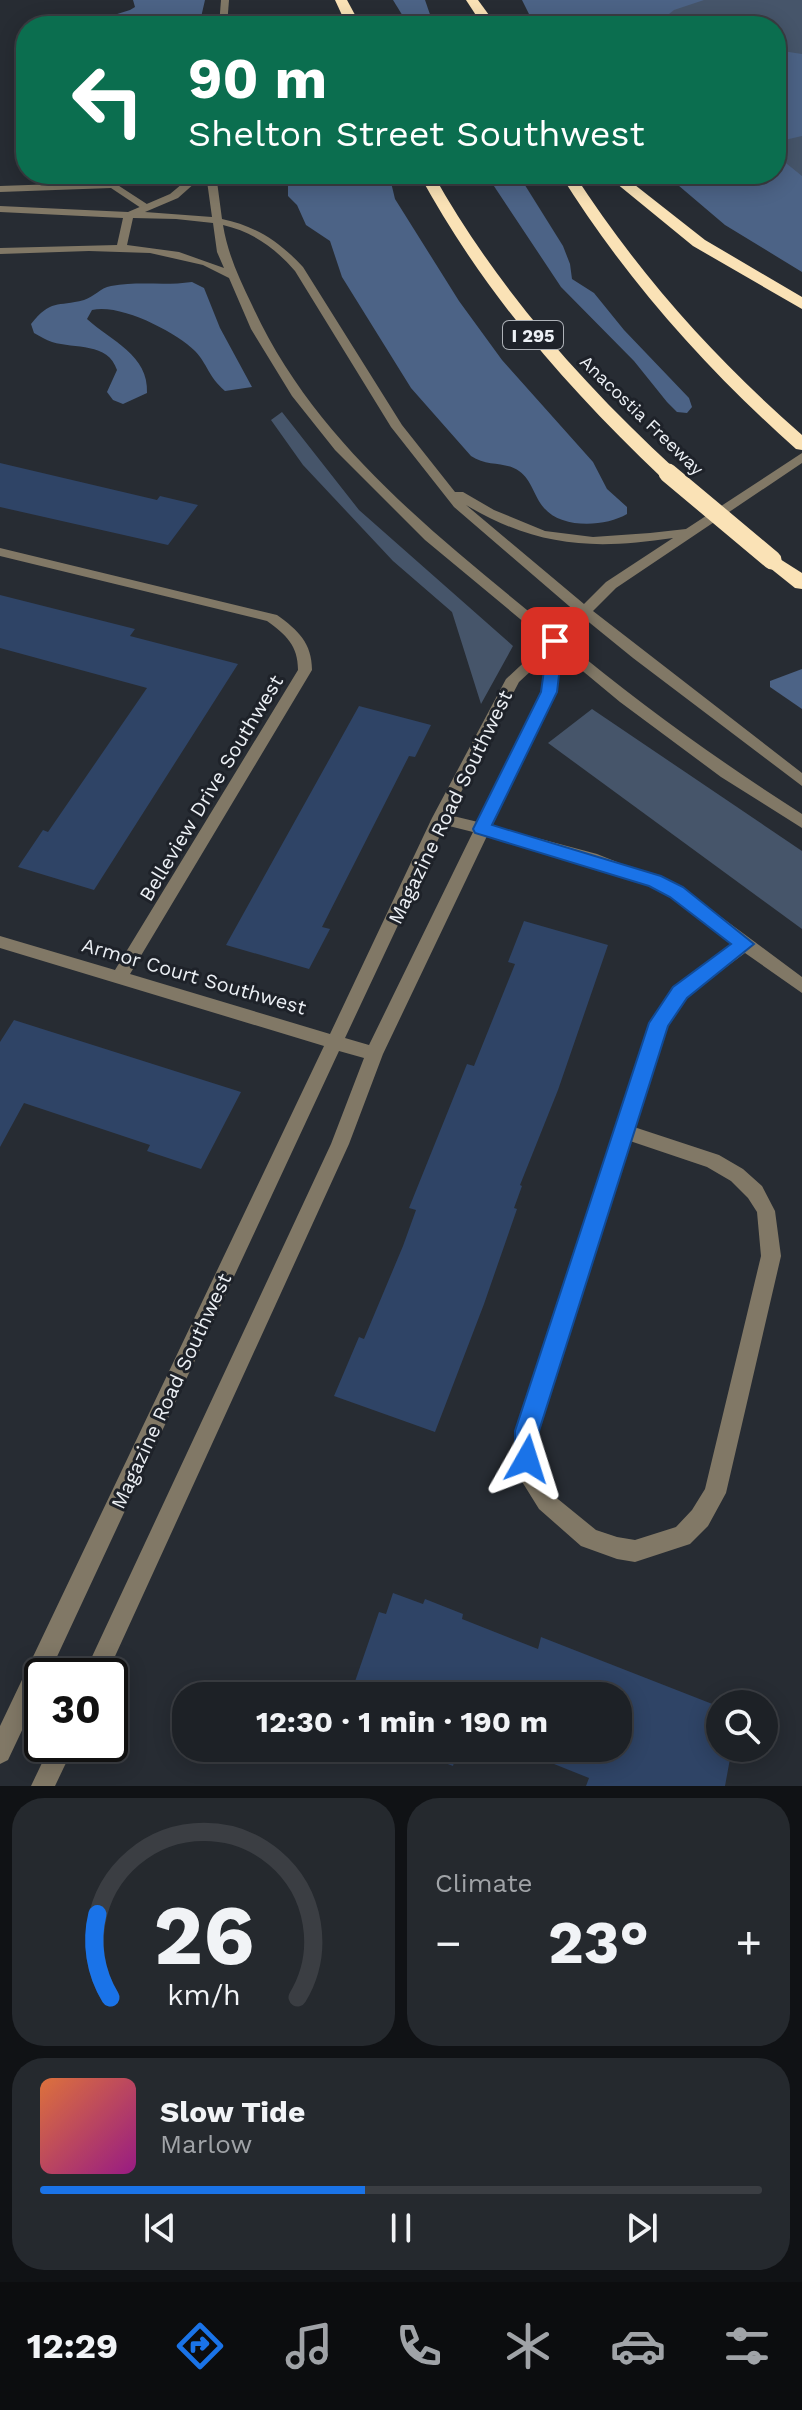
<!DOCTYPE html>
<html lang="en">
<head>
<meta charset="utf-8">
<style>
  body { margin:0; font-family:"Work Sans",sans-serif; background:#25292e; color:#f1f3f6; height:100vh; display:flex; flex-direction:column; font-size:30px; white-space:nowrap }
  * { box-sizing:border-box; margin:0 }
  p { font-size:26px; color:#a0a3a7 }
  .icon { flex:none; width:44px; height:44px; fill:none; stroke:currentColor; stroke-width:2; stroke-linecap:round; stroke-linejoin:round }
  .map { position:relative; height:1786px; overflow:hidden }
  .drawer { display:flex; flex-direction:column; gap:12px; padding:12px; background:#101215; flex:1 }
  .drawer>* { flex:none }
  .banner { position:absolute; left:16px; top:16px; width:770px; height:168px; border-radius:32px; box-shadow:0 4px 20px #0003,0 0 0 2px #3b3e43; background:#0b6e4f; color:#fff; overflow:hidden }
  .tools { position:absolute; left:706px; top:1690px; display:grid; gap:16px }
  .tools a { display:grid; place-items:center; width:72px; height:72px; border-radius:50%; background:#1d2126; box-shadow:0 4px 20px #0003,0 0 0 2px #3b3e43; font-size:40px }
  .speed { position:absolute; left:24px; top:1658px; display:flex; gap:16px; font-size:40px; font-weight:700; text-align:center }
  .speed>* { display:grid; place-content:center; width:104px; height:104px; border-radius:50%; background:#1d2126; box-shadow:0 4px 20px #0003,0 0 0 2px #3b3e43; line-height:1 }
  .speed .limit { border:4px solid #111; border-radius:12px; background:#fff; color:#111 }
  .pin { position:absolute; display:grid; place-items:center; width:68px; height:68px; color:#fff; margin:-34px; border-radius:16px; box-shadow:0 4px 12px #0006 }
  .me { position:absolute; width:88px; margin:-44px; rotate:6deg; stroke-linejoin:round; filter:drop-shadow(0 0 6px #0008) }
  .turn { display:flex; align-items:center; gap:28px; height:168px; padding:0 40px; font-size:36px }
  .turn .icon { width:104px; height:104px; stroke-width:2.5 }
  .turn b { display:block; font-size:56px; line-height:68px }
  .big { font-size:60px; font-weight:700; line-height:1.1 }
  .drawer .tile { flex:1; display:flex; flex-direction:column; justify-content:center; gap:12px; min-width:0; padding:0 28px; border-radius:32px; background:#25292e }
  .drawer .dial { align-items:center; gap:0 }
  .dial svg { height:208px; overflow:visible; fill:none; stroke:#3b3e43; stroke-width:7; stroke-linecap:round; text-anchor:middle }
  .dial text { fill:#f1f3f6; stroke:none }
  .song { display:flex; align-items:center; gap:24px }
  .cover { width:96px; height:96px; border-radius:12px; background:linear-gradient(135deg,hsl(20 70% 55%),hsl(310 70% 35%)) }
  .played { height:8px; border-radius:4px; background:linear-gradient(90deg,#1a73e8 45%,#3b3e43 45%) }
  .keys { display:flex; justify-content:space-around; direction:ltr }
  .heat { display:flex; justify-content:space-between; align-items:center; font-size:44px; direction:ltr }
  .drawer .tiles { flex:1; display:grid; gap:12px; grid-template-columns:1fr 1fr }
  .tile:last-child { grid-column:span 2 }
  .trip { position:absolute; left:172px; top:1682px; width:460px; height:80px; border-radius:32px; background:#1d2126; box-shadow:0 4px 20px #0003,0 0 0 2px #3b3e43; font-weight:700; line-height:80px; text-align:center }
  .tab-bar { display:flex; height:128px; justify-content:space-around; align-items:center; background:#0c0d0f; color:#a0a3a7 }
  .tab-bar .icon { width:56px; height:56px }
  .tab-bar .selected { color:#1a73e8 }
  .tab-bar b { font-size:36px; color:#f1f3f6 }
  .map>svg:first-child { display:block }
</style>
</head>
<body>
<div class="map">
<svg width="802" height="1786" viewBox="0 0 802 1786">
  <rect width="100%" height="100%" fill="#272c33"/>
  <g fill="#46556a">
    <polygon points="539,0 802,0 802,243 776,174 776,26 557,26"/>
    <polygon points="282,412 359,510 513,646 481,704 452,612 393,561 303,465 271,420"/>
    <polygon points="592,709 802,851 802,929 548,743"/>
  </g>
  <g fill="#4c6386">
    <polygon points="133,0 205,0 199,26 79,26 130,10 135,7"/>
    <polygon points="393,0 425,0 434,26 409,26"/>
    <polygon points="522,0 704,0 674,10 664,18 662,26 535,26"/>
    <polygon points="776,50 802,54 802,136 776,142"/>
    <polygon points="776,155 802,176 802,272 725,225 665,174 776,174"/>
    <path d="M288,174H389L395,199L459,301L502,360L593,462L607,489L627,507V514C605,527 562,529 544,508C534,497 532,480 519,471C505,461 487,467 471,456L411,388L342,277L330,241L306,225L297,205L288,196Z"/>
    <polygon points="486,174 518,174 563,246 570,264 572,279 594,293 624,330 689,398 692,407 687,413 677,412 667,402 634,361 561,287"/>
    <path d="M192,282L204,288L220,328L252,387L225,391C208,376 208,365 195,351C176,332 120,303 92,310L87,319C111,341 149,355 147,393L123,404L113,400L107,392L117,370C108,342 75,349 52,342C46,340 40,336 34,333L31,324C51,299 57,307 84,300C94,297 100,288 111,286C138,281 165,286 192,282Z"/>
    <polygon points="802,669 802,709 770,687 770,681"/>
  </g>
  <g fill="#2f4466">
    <polygon points="0,463 157,500 160,496 198,505 168,545 0,507"/>
    <polygon points="0,595 135,629 130,636 238,664 94,890 18,867 43,830 48,832 147,688 0,648"/>
    <polygon points="359,706 431,725 415,757 409,756 322,927 330,929 309,969 226,945"/>
    <polygon points="524,921 608,945 558,1090 520,1185 522,1186 514,1208 517,1209 484,1304 435,1432 334,1396 359,1337 364,1339 403,1246 416,1210 409,1208 467,1064 474,1066 515,964 508,962"/>
    <polygon points="14,1020 241,1092 201,1169 147,1151 150,1145 24,1103 0,1147 0,1042"/>
    <polygon points="393,1593 423,1604 425,1599 463,1614 462,1619 538,1649 541,1637 720,1707 720,1748 732,1748 725,1786 586,1786 589,1778 514,1748 512,1755 495,1748 618,1748 618,1696 350,1696 379,1612 386,1614"/>
    <polygon points="406,1748 458,1748 453,1766"/>
  </g>
  <g fill="none" stroke-linecap="round" stroke-linejoin="round">
    <polygon fill="#817866" fill-rule="evenodd" points="113,182 153,208 144,210 111,188 0,192 0,186"/>
    <g fill="#817866" fill-rule="evenodd">
      <path d="M0,548L277,615C298,630 312,643 312,670L130,974L330,1034L432,818L506,679L550,638L555,636L562,641L556,692L492,826L597,854L682,888L802,977V993L745,953L686,997L667,1025L634,1127L719,1155L743,1169L762,1186L775,1211L781,1256L726,1493L708,1526L690,1544L635,1562L617,1559L581,1546L539,1509L521,1480L517,1459V1431L650,1023L674,987L733,944C712,928 692,909 669,896C614,864 548,851 487,836L383,1054L349,1144L106,1676H83L331,1144L364,1058L339,1051L48,1676H42V1688L8,1760L0,1764V1726L324,1046L0,948V936L115,970L298,670C298,645 286,635 267,621L0,556ZM546,657L542,692L478,822L449,815L519,682ZM445,825L473,832L369,1045L345,1038ZM630,1141L707,1167L731,1181L748,1198L757,1212L761,1256L705,1489L692,1510L676,1527L635,1540L617,1537L596,1530L553,1495L541,1476L537,1459V1431Z"/>
      <polygon points="51,1744 75,1744 55,1786 31,1786"/>
    </g>
    <g fill="#817866" fill-rule="evenodd">
      <polygon points="221,0 229,0 227,26 219,26"/>
      <path d="M194,174H205L178,198L145,212L212,217L206,174H216L222,219C256,226 280,242 303,267L402,425L455,492H463L494,510L545,531L593,537L650,533L686,529L802,453V463L616,588L593,611L802,773V786L633,658L585,619L564,641C640,704 719,761 802,814V828L721,777L620,702L425,540L335,450L292,396L251,329L229,278L203,265L150,253L89,251L0,254V248L117,245L123,218L0,212V206L128,212L170,194ZM133,218L176,219L213,223L217,252L224,268L179,252L127,245ZM223,225C253,232 275,248 295,271L391,427L454,507L576,612L555,633C440,538 315,444 252,305C239,278 228,255 223,225ZM466,505C537,547 593,550 673,538L606,582L584,604Z"/>
    </g>
    <g fill="#fae2b6" fill-rule="evenodd">
      <polygon points="335,0 347,0 361,26 347,26"/>
      <polygon points="466,0 478,0 497,26 483,26"/>
      <path d="M419,174H433C497,288 580,381 675,469L677,473L675,477H661C565,386 482,290 419,174Z"/>
      <path d="M560,174H574C638,273 714,358 802,435V450L796,449C704,367 625,278 560,174Z"/>
      <polygon points="605,174 621,174 705,240 802,297 802,309 693,246"/>
      <polygon points="772,554 802,573 802,589 795,588 765,564 762,560 765,556"/>
    </g>
    <polyline stroke="#fae2b6" stroke-width="19" points="668,473 772,560"/>
  </g>
  <polygon fill="#1a73e8" stroke="#114b97" stroke-width="2" points="555,636 563,641 557,692 492,825 661,876 683,887 754,944 687,998 668,1026 539,1431 538,1459 535,1467 527,1470 518,1467 515,1459 515,1431 649,1023 673,987 731,944 670,897 649,886 475,833 473,829 541,692 548,641"/>
  <g text-anchor="middle" dominant-baseline="central" stroke-width="6" stroke-linejoin="round" paint-order="stroke">
    <rect fill="#1e2229" stroke="#aeb2b8" stroke-width="2" x="503" y="321" width="60" height="28" rx="6"/>
    <g font-size="18" font-weight="bold" fill="#ecf0f5">
      <text x="533" y="335">I 295</text>
    </g>
    <g font-size="18" fill="#ecf0f5" stroke="#1e2229">
      <text transform="translate(642 415) rotate(44)">Anacostia Freeway</text>
    </g>
    <g font-size="20" fill="#ecf0f5" stroke="#1e2229">
      <text transform="translate(211 788) rotate(-59)">Belleview Drive Southwest</text>
      <text transform="translate(450 807) rotate(-64)">Magazine Road Southwest</text>
      <text transform="translate(194 976) rotate(16)">Armor Court Southwest</text>
      <text transform="translate(171 1391) rotate(-65)">Magazine Road Southwest</text>
    </g>
  </g>
</svg>
<div class="tools">
<a><svg class="icon" aria-label="search" viewBox="0 0 24 24"><circle cx="10" cy="10" r="6"/><path d="M15 15l6 6"/></svg></a>
</div>
<div class="speed"><div class="limit">30</div></div>
<div class="pin" style="left:555px;top:641px;background:#d93025"><svg class="icon" aria-label="arrive" viewBox="0 0 24 24"><path d="M6 21V4h12l-3 4 3 4H6"/></svg></div>
<svg class="me" style="left:527px;top:1459px" viewBox="-20 -20 40 40"><path d="M0-17L14 15 0 8-14 15z" fill="#1a73e8" stroke="#fff" stroke-width="4"/></svg>
<div class="trip">12:30 · 1 min · 190 m</div>
<div class="banner">
<div class="turn"><svg class="icon" aria-label="left" viewBox="0 0 24 24"><path d="M17 20v-9H6M10 6l-5 5 5 5"/></svg><div><b>90 m</b>Shelton Street Southwest</div></div>
</div>
</div>
<section class="drawer">
<div class="tiles">
<div class="tile dial"><svg viewBox="0 0 100 80">
<path d="M14 69A42 42 0 1 1 86 69"/>
<path d="M14 69A42 42 0 0 1 9 37" stroke="#1a73e8"/>
<text x="50" y="56" font-size="32" font-weight="700">26</text>
<text x="50" y="72" font-size="11">km/h</text>
</svg></div>
<div class="tile"><p>Climate</p>
<div class="heat"><a>−</a><b class="big">23°</b><a>+</a></div>
</div>
<div class="tile">
<div class="song"><i class="cover"></i><div><b>Slow Tide</b><p>Marlow</p></div></div>
<div class="played"></div>
<div class="keys"><svg class="icon" aria-label="previous" viewBox="0 0 24 24"><path d="M18 5L8 12l10 7zM5 5v14"/></svg><svg class="icon" aria-label="pause" viewBox="0 0 24 24"><path d="M8 5v14M16 5v14"/></svg><svg class="icon" aria-label="next" viewBox="0 0 24 24"><path d="M6 5l10 7-10 7zM19 5v14"/></svg></div>
</div>
</div>
</section>
<nav class="tab-bar">
<b>12:29</b>
<svg class="icon selected" aria-label="directions" viewBox="0 0 24 24"><path d="M12 3l9 9-9 9-9-9zM9 14v-3h6M13 9l2 2-2 2"/></svg>
<svg class="icon" aria-label="music" viewBox="0 0 24 24"><path d="M9 18V5l10-2v13"/><circle cx="6" cy="18" r="3"/><circle cx="16" cy="16" r="3"/></svg>
<svg class="icon" aria-label="phone" viewBox="0 0 24 24"><path d="M5 4h4l2 5-3 2q2 4 5 5l2-3 5 2v4C11 20 4 13 5 4z"/></svg>
<svg class="icon" aria-label="climate" viewBox="0 0 24 24"><path d="M12 3v18M4 7l16 10M4 17L20 7"/></svg>
<svg class="icon" aria-label="car" viewBox="0 0 24 24"><path d="M5 17H2v-5l4-1 3-4h7l3 4 3 1v5h-3M9 17h6M6 11h13"/><circle cx="7" cy="17" r="2"/><circle cx="17" cy="17" r="2"/></svg>
<svg class="icon" aria-label="filters" viewBox="0 0 24 24"><path d="M4 7h16M4 17h16"/><circle cx="9" cy="7" r="2"/><circle cx="15" cy="17" r="2"/></svg>
</nav>
</body>
</html>
